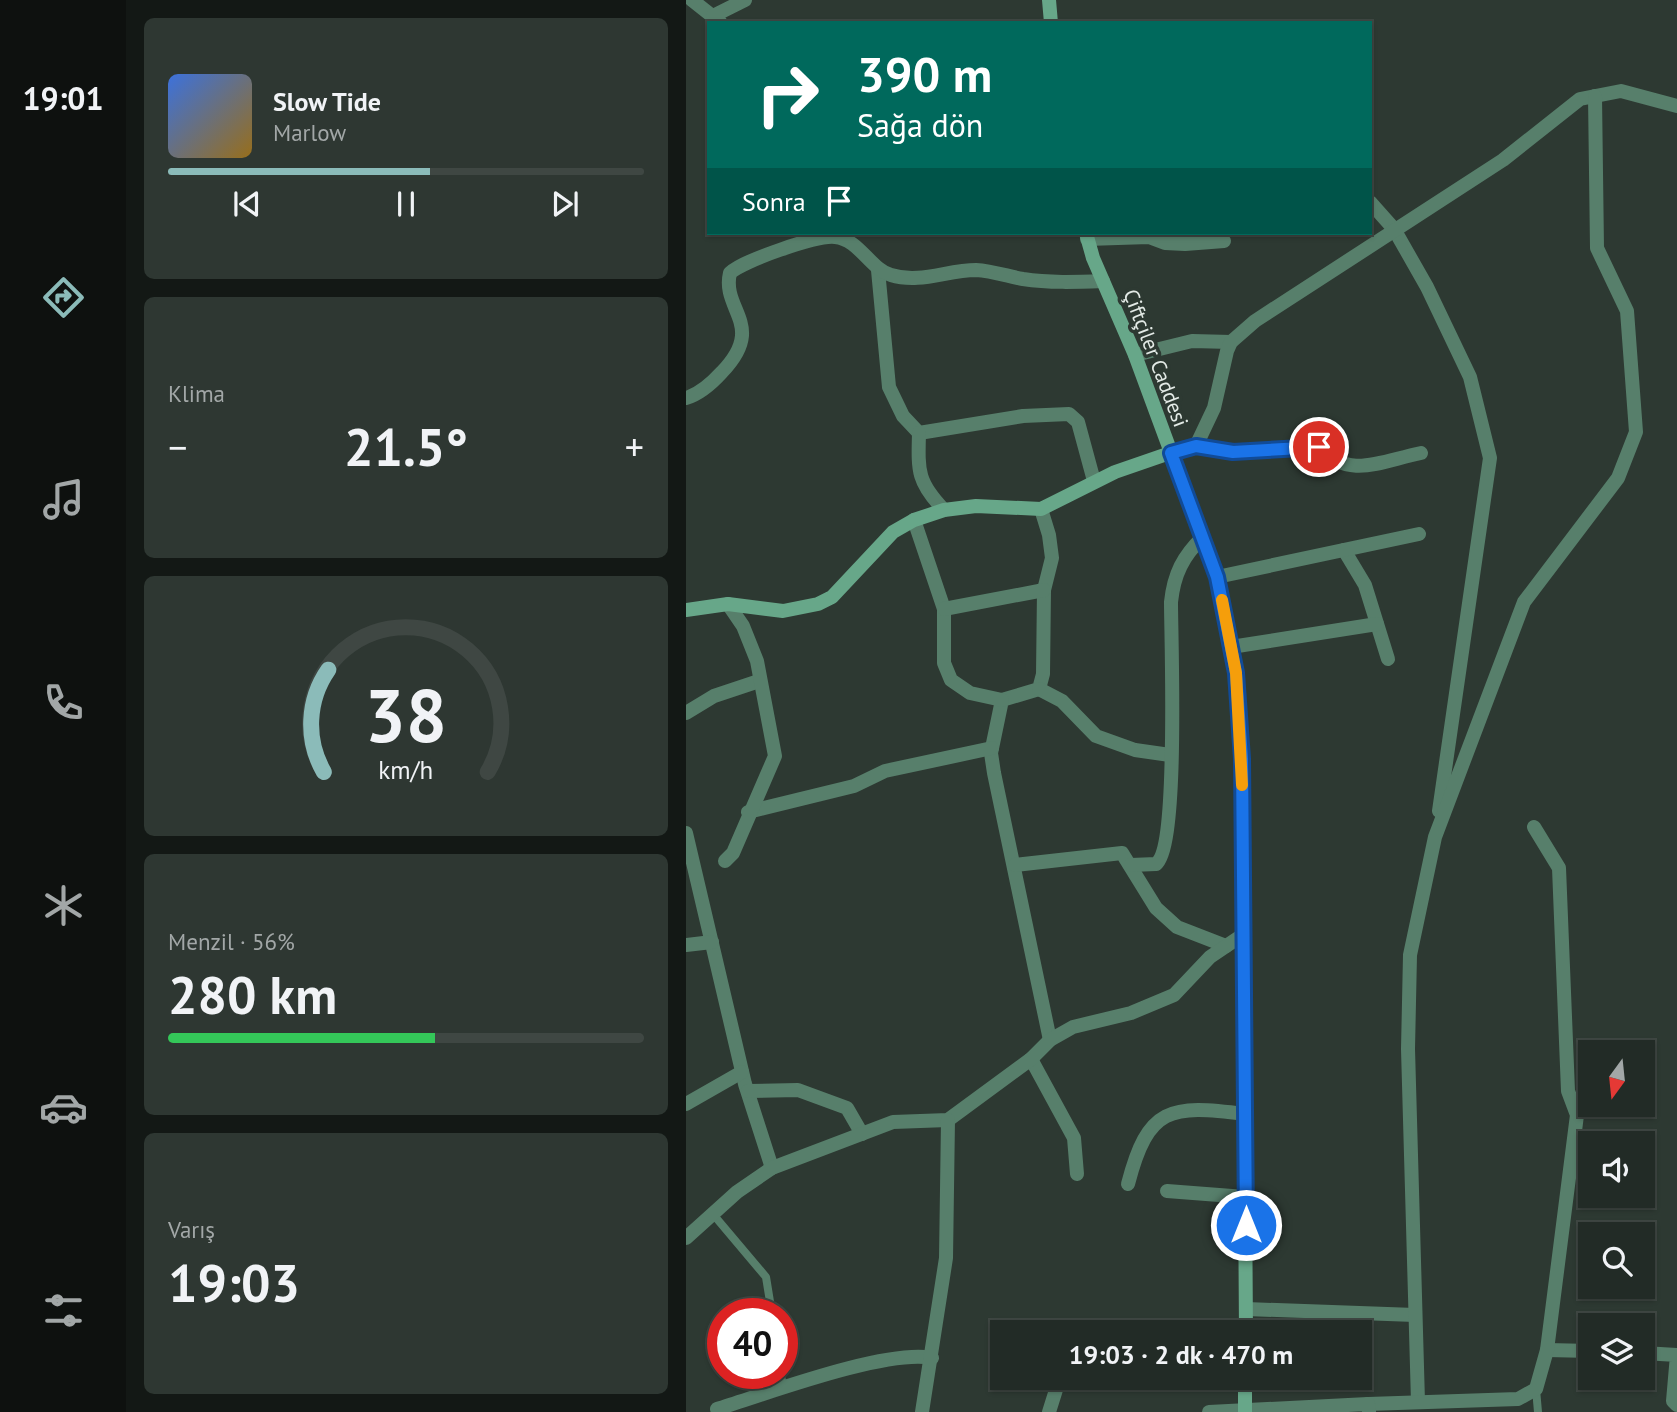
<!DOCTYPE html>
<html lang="tr">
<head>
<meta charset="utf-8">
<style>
  body { margin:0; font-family:"PT Sans",sans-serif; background:#2e3732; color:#f1f3f6; height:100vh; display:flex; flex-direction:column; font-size:26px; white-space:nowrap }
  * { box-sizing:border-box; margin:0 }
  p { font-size:23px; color:#a2a7a7 }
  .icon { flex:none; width:38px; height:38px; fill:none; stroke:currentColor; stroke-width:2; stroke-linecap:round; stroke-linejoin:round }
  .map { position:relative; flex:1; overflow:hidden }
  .panel { display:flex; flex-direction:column; gap:18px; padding:18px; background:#131815; width:560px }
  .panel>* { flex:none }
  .guide { position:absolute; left:21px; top:21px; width:665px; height:214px; border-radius:0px; box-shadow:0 2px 5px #0004,0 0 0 2px #3f4743; background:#00695c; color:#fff; overflow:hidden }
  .needle { width:46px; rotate:195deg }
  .fabs { position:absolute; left:892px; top:1040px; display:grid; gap:14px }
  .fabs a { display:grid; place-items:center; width:77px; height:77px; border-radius:0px; background:#222b26; box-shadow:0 2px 5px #0004,0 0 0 2px #3f4743; font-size:35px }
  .speed { position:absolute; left:21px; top:1298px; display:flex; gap:14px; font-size:35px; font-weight:700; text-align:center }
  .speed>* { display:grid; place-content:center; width:91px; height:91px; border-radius:50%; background:#222b26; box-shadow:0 2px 5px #0004,0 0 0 2px #3f4743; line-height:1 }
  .speed .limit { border:10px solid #d22; background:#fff; color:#111 }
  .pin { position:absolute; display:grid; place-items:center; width:60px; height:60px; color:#fff; margin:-30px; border:4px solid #fff; border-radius:50%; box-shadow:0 2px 7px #0007 }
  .me { position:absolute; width:77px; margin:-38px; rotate:0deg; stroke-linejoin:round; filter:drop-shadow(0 0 5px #0008) }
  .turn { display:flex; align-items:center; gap:24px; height:147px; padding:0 35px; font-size:32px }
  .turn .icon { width:91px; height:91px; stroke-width:2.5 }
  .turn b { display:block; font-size:49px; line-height:60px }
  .then { display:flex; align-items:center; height:66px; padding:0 35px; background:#0003; gap:14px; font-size:26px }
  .big { font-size:52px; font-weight:700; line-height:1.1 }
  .panel .card { flex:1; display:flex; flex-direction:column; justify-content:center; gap:10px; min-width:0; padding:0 24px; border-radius:10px; background:#2e3732 }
  .panel .dial { align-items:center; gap:0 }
  .dial svg { height:182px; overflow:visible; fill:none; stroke:#3f4743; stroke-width:7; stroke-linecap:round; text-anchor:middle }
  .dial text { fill:#f1f3f6; stroke:none }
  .song { display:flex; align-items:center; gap:21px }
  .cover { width:84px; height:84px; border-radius:10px; background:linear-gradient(135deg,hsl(220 70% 55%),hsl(40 70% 35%)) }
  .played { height:7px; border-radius:4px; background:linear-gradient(90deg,#8bbbb9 55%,#3f4743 55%) }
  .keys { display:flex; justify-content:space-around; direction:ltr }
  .heat { display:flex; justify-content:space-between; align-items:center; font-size:38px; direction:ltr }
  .charge { height:10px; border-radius:5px; background:linear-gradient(90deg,#34c759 56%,#3f4743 0) }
  .trip { position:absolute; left:304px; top:1320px; width:382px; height:70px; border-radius:0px; background:#222b26; box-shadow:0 2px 5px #0004,0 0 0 2px #3f4743; font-weight:700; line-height:70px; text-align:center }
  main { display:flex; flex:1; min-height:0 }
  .dock { display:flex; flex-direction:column; width:126px; justify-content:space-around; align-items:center; background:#0e110f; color:#a2a7a7 }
  .dock .icon { width:49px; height:49px }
  .dock .active { color:#8bbbb9 }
  .dock b { font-size:32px; color:#f1f3f6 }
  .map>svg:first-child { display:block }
</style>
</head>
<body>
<main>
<nav class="dock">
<b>19:01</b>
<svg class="icon active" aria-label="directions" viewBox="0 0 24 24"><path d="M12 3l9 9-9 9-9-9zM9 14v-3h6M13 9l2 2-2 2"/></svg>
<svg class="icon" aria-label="music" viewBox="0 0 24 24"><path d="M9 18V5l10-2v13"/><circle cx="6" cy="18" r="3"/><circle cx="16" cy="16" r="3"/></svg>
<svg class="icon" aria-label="phone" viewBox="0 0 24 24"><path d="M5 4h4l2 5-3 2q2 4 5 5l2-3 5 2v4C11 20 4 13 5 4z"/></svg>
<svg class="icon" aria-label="climate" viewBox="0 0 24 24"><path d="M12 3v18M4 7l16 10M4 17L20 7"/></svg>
<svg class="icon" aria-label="car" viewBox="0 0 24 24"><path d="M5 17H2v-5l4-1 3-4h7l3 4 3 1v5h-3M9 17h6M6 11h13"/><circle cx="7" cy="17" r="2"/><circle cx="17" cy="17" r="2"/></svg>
<svg class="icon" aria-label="filters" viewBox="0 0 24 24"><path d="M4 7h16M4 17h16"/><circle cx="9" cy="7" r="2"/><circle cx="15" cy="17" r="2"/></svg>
</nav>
<section class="panel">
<div class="card">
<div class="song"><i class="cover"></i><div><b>Slow Tide</b><p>Marlow</p></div></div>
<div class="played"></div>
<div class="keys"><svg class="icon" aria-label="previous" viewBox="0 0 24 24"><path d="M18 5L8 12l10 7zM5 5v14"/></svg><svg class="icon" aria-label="pause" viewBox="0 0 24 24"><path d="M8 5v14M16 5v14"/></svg><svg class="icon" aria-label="next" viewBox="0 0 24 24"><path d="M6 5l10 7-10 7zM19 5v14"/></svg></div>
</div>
<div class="card"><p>Klima</p>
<div class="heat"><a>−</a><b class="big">21.5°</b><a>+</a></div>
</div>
<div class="card dial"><svg viewBox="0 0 100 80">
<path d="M14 69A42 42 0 1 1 86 69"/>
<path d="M14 69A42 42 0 0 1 16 24" stroke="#8bbbb9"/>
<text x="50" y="56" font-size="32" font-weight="700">38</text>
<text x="50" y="72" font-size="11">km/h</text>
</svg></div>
<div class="card"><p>Menzil · 56%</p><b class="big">280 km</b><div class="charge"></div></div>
<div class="card"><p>Varış</p><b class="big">19:03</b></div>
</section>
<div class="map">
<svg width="991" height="1412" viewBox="0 0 991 1412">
  <rect width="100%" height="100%" fill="#2d3932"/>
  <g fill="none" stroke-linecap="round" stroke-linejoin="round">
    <g stroke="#577f6b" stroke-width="8">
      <polyline points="26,1213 80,1277 86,1314"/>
      <polyline points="95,1374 97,1390"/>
      <polyline points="850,1389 852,1412"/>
    </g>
    <g stroke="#577f6b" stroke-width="14">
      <polyline points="6,0 35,23"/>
      <polyline points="27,16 59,0"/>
      <polyline points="684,202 708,229 741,287 784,377 804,458 753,811"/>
      <polyline points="401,239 463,237 479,243 499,244 538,241"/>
      <polyline points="192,270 203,387 217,416 233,433 337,416 383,414 392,422 408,481"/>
      <polyline points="449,355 506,341 545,342"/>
      <path d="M0,398C14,394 26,383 36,372C81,325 35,310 44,273C56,261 131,235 149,237C173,239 184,269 205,275C234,284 261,270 290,270C306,271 321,276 337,279C363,283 390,282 417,281"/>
      <path d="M233,433C232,471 231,482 258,510"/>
      <path d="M510,446L547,452L633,447C663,480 695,461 735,453"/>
      <polyline points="484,453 510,446 528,408 541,351 545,342 569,321 817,160 894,99 935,91 991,106"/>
      <polyline points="355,509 363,535 366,558 358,590 357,674 353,689 316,700 305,753 308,773 364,1040"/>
      <polyline points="228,520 258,609 258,663 265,680 284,693 316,700"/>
      <polyline points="658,550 679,585 702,659"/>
      <polyline points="531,577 733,534"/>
      <polyline points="258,609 358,590"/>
      <polyline points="545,647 691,624"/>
      <polyline points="353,689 376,701 410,736 449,750 484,755"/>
      <polyline points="0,713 28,696 73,681"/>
      <polyline points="62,812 168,786 199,771 306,748"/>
      <polyline points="0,833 59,1084 86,1168"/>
      <polyline points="39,861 47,853 89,756 71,661 57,626 42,604"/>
      <polyline points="329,865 436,853 470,908 491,927 540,946"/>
      <path d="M445,865L470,864C493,847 485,641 485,602C488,574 497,556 517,537"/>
      <polyline points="0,945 26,942"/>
      <polyline points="345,1059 388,1138 391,1174"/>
      <polyline points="62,1091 112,1090 161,1108 176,1134"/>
      <polyline points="0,1104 56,1072"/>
      <path d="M442,1184C462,1107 484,1104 559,1114"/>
      <polyline points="481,1191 559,1197"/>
      <polyline points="0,1238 51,1192 86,1168 207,1122 262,1120 345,1059 364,1040 387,1027 445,1013 488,995 524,957 558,934"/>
      <polyline points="560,1309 729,1315"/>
      <polyline points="861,1350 905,1351"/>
      <polyline points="957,1353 991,1355 987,1401 991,1405"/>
      <polyline points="732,1402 722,1049 724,955 749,837 838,602 932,478 950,432 941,311 911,248 909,96"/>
      <polyline points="682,1404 832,1399 850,1389 861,1350 891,1115 882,1091 873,868 848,827"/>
      <path d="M31,1409C80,1394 200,1349 246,1358"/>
      <polyline points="236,1412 260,1258 262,1120"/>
      <polyline points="363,1412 374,1377"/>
      <polyline points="523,1412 682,1404 683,1411"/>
    </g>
    <g stroke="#67a789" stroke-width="14">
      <polyline points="363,0 365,23"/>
      <polyline points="400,233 407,258 449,355 531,577 549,673 556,759 560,1332"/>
      <polyline points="0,610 42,604 97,611 132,604 146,597 207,532 228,520 258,510 290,506 355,509 429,472 484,453"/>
      <polyline points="559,1412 559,1377"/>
    </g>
  </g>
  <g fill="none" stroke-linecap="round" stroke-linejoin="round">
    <defs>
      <polyline id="route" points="560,1225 556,759 550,673 531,577 485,453 510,446 547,452 633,447"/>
    </defs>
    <use href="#route" stroke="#114b97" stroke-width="18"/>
    <use href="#route" stroke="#1a73e8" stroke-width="12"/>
    <polyline stroke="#f59e0b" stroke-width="12" points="536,600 550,673 556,785"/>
  </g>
  <g text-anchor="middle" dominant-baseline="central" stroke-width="7" stroke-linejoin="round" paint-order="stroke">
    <g font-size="21" fill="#e3eae6" stroke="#2d3932">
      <text transform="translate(470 358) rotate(69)">Çiftçiler Caddesi</text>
    </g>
  </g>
</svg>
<div class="fabs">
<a><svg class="needle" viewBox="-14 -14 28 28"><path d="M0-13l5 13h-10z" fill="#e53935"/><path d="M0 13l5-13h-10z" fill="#a2a7a7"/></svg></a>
<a><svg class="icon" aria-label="sound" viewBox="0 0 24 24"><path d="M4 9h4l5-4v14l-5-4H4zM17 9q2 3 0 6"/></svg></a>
<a><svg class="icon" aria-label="search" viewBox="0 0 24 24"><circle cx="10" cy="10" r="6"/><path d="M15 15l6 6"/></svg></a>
<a><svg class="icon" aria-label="layers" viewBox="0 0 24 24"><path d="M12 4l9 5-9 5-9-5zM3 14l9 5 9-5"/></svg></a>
</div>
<div class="speed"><div class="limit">40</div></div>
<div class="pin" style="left:633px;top:447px;background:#d93025"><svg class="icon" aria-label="arrive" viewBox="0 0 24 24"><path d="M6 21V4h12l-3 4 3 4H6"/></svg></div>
<svg class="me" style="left:560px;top:1225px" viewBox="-20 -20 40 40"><circle r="17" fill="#1a73e8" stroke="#fff" stroke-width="3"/><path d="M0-11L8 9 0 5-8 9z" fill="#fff"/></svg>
<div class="trip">19:03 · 2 dk · 470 m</div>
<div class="guide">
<div class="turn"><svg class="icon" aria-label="right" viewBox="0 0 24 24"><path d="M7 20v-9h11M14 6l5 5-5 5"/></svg><div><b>390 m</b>Sağa dön</div></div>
<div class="then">Sonra<svg class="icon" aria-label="arrive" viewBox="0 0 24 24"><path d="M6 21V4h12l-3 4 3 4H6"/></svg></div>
</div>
</div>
</main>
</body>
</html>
